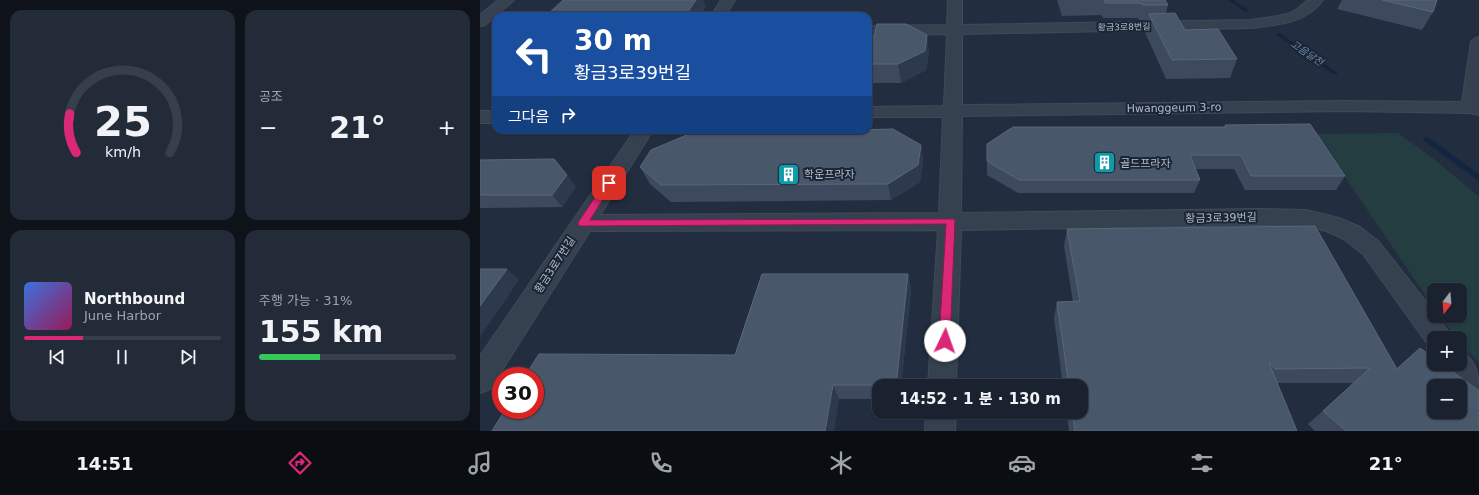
<!DOCTYPE html>
<html lang="ko">
<head>
<meta charset="utf-8">
<style>
  body { margin:0; font-family:"DejaVu Sans","Noto Sans KR",sans-serif; background:#232a38; color:#f1f3f6; height:100vh; display:flex; flex-direction:column; font-size:15px; white-space:nowrap }
  * { box-sizing:border-box; margin:0 }
  p { font-size:13px; color:#9fa4ab }
  .icon { flex:none; width:22px; height:22px; fill:none; stroke:currentColor; stroke-width:2; stroke-linecap:round; stroke-linejoin:round }
  .map { position:relative; flex:1; overflow:hidden }
  .sheet { display:flex; flex-direction:column; gap:10px; padding:10px; background:#0e131a; width:480px }
  .sheet>* { flex:none }
  .guide { position:absolute; left:12px; top:12px; width:380px; height:122px; border-radius:12px; box-shadow:0 1px 3px #0004,0 0 0 1px #383f4c; background:#1a4fa0; color:#fff; overflow:hidden }
  .needle { width:26px; rotate:196deg }
  .tools { position:absolute; left:947px; top:283px; display:grid; gap:8px }
  .tools a { display:grid; place-items:center; width:40px; height:40px; border-radius:8px; background:#1a2230; box-shadow:0 1px 3px #0004,0 0 0 1px #383f4c; font-size:20px }
  .speed { position:absolute; left:12px; top:367px; display:flex; gap:8px; font-size:20px; font-weight:700; text-align:center }
  .speed>* { display:grid; place-content:center; width:52px; height:52px; border-radius:50%; background:#1a2230; box-shadow:0 1px 3px #0004,0 0 0 1px #383f4c; line-height:1 }
  .speed .limit { border:6px solid #d22; background:#fff; color:#111 }
  .pin { position:absolute; display:grid; place-items:center; width:34px; height:34px; color:#fff; margin:-17px; border-radius:8px; box-shadow:0 2px 6px #0006 }
  .me { position:absolute; width:44px; margin:-22px; rotate:3deg; stroke-linejoin:round; filter:drop-shadow(0 0 3px #0008) }
  .turn { display:flex; align-items:center; gap:14px; height:84px; padding:0 16px; font-size:18px }
  .turn .icon { width:52px; height:52px; stroke-width:2.5 }
  .turn b { display:block; font-size:28px; line-height:34px }
  .then { display:flex; align-items:center; height:38px; padding:0 16px; background:#0003; gap:8px; font-size:15px }
  .big { font-size:30px; font-weight:800; line-height:1.1 }
  .sheet .card { flex:1; display:flex; flex-direction:column; justify-content:center; gap:6px; min-width:0; padding:0 14px; border-radius:12px; background:#232a38 }
  .sheet .dial { align-items:center; gap:0 }
  .dial svg { height:104px; overflow:visible; fill:none; stroke:#383f4c; stroke-width:7; stroke-linecap:round; text-anchor:middle }
  .dial text { fill:#f1f3f6; stroke:none }
  .song { display:flex; align-items:center; gap:12px }
  .cover { width:48px; height:48px; border-radius:6px; background:linear-gradient(135deg,hsl(220 70% 55%),hsl(330 70% 35%)) }
  .played { height:4px; border-radius:2px; background:linear-gradient(90deg,#db2777 30%,#383f4c 30%) }
  .keys { display:flex; justify-content:space-around; direction:ltr }
  .heat { display:flex; justify-content:space-between; align-items:center; font-size:22px; direction:ltr }
  .charge { height:6px; border-radius:3px; background:linear-gradient(90deg,#34c759 31%,#383f4c 0) }
  .sheet .tiles { flex:1; display:grid; gap:10px; grid-template-columns:repeat(2,1fr) }
  .trip { position:absolute; left:392px; top:379px; width:216px; height:40px; border-radius:12px; background:#1a2230; box-shadow:0 1px 3px #0004,0 0 0 1px #383f4c; font-weight:800; line-height:40px; text-align:center }
  .tab-bar { display:flex; height:64px; justify-content:space-around; align-items:center; background:#0a0e13; color:#9fa4ab }
  .tab-bar .icon { width:28px; height:28px }
  .tab-bar .current { color:#db2777 }
  .tab-bar b { font-size:18px; color:#f1f3f6 }
  main { display:flex; flex:1; min-height:0 }
  .map>svg:first-child { display:block }
</style>
</head>
<body>
<main>
<section class="sheet">
<div class="tiles">
<div class="card dial"><svg viewBox="0 0 100 80">
<path d="M14 69A42 42 0 1 1 86 69"/>
<path d="M14 69A42 42 0 0 1 9 39" stroke="#db2777"/>
<text x="50" y="56" font-size="32" font-weight="700">25</text>
<text x="50" y="72" font-size="11">km/h</text>
</svg></div>
<div class="card"><p>공조</p>
<div class="heat"><a>−</a><b class="big">21°</b><a>+</a></div>
</div>
<div class="card">
<div class="song"><i class="cover"></i><div><b>Northbound</b><p>June Harbor</p></div></div>
<div class="played"></div>
<div class="keys"><svg class="icon" aria-label="previous" viewBox="0 0 24 24"><path d="M18 5L8 12l10 7zM5 5v14"/></svg><svg class="icon" aria-label="pause" viewBox="0 0 24 24"><path d="M8 5v14M16 5v14"/></svg><svg class="icon" aria-label="next" viewBox="0 0 24 24"><path d="M6 5l10 7-10 7zM19 5v14"/></svg></div>
</div>
<div class="card"><p>주행 가능 · 31%</p><b class="big">155 km</b><div class="charge"></div></div>
</div>
</section>
<div class="map">
<svg width="999" height="431" viewBox="0 0 999 431">
  <rect width="100%" height="100%" fill="#222e40"/>
  <polygon fill="#243d41" points="918,133 954,159 999,197 999,363 980,341 980,338 977,338 960,316 980,316 980,290 954,290 954,308 836,134"/>
  <g fill="none" stroke-linecap="round" stroke-linejoin="round">
    <g fill="#14253f" fill-rule="evenodd">
      <polygon points="748,0 754,0 770,11 765,12"/>
      <polygon points="796,33 800,33 858,73 857,74 853,74 796,35"/>
      <polygon points="944,137 948,137 999,174 999,181 944,141 943,139"/>
    </g>
    <defs>
      <g id="minor">
        <polygon points="18,0 34,0 5,25 0,26 0,15"/>
        <polygon points="241,0 255,0 245,16 231,16"/>
        <path d="M468,0H482V25L771,20L798,16L810,13L817,9L828,0H843C827,23 797,25 771,28L482,34V105L864,101L982,102L991,42L994,39L999,37V115L990,113L864,111L482,116L481,213L780,209L826,210L859,218L880,227L899,242L954,312V316H957L967,330L971,338H954V348L949,346L883,254L864,239L846,231L826,226L780,225L481,230L476,386H448L458,230L110,231L10,389L0,393V356L155,130H173L120,215L459,213L463,117H388V107L464,106L467,34L388,36V26L467,25Z"/>
        <rect x="0" y="111" width="16" height="12"/>
        <path d="M980,351C999,361 999,378 999,401L989,397L970,373L966,364H980Z"/>
        <polygon points="446,412 476,412 475,431 445,431"/>
      </g>
    </defs>
    <use href="#minor" stroke="#3f4a59" stroke-width="2"/>
    <use href="#minor" fill="#364150" fill-rule="evenodd"/>
  </g>
  <g fill="#3d4a5e">
    <polygon points="577,0 685,0 688,5 686,13 705,30 757,59 750,78 686,79 665,32 667,20 659,20 658,18 623,18 621,15 582,16"/>
    <polygon points="862,0 957,0 953,12 942,30 857,9"/>
    <polygon points="388,37 449,53 446,70 421,83 388,83"/>
    <polygon points="745,125 865,176 856,190 765,190 754,169 715,169 720,180 714,193 538,193 507,175 507,144 744,127"/>
    <polygon points="441,145 443,162 440,182 411,200 191,202 170,184 160,167"/>
    <polygon points="0,160 96,187 82,207 0,208"/>
    <polygon points="587,229 917,368 940,348 997,411 999,431 835,431 828,424 874,383 797,383 817,431 589,431 587,412 601,412 601,386 583,386 574,318 577,302 593,302 584,246"/>
    <polygon points="428,274 431,290 421,386 399,386 399,399 359,399 255,355"/>
  </g>
  <g fill="#2d3a4d">
    <polygon points="216,0 223,0 226,7 220,16 205,16"/>
    <polygon points="447,35 449,53 446,70 421,83 418,64"/>
    <polygon points="441,145 443,162 440,182 411,200 408,184"/>
    <polygon points="87,175 96,187 82,207 72,195"/>
    <polygon points="27,269 39,280 0,337 0,306"/>
    <polygon points="428,274 431,290 421,386 417,386"/>
    <polygon points="353,385 359,399 354,431 345,431"/>
  </g>
  <g fill="#49576a" stroke="#5a6679" fill-rule="evenodd">
    <polygon points="83,0 216,0 205,16 66,16"/>
    <polygon points="624,0 685,0 688,5 663,5 661,3 625,3"/>
    <polygon points="902,0 957,0 953,12"/>
    <polygon points="695,13 705,30 738,29 757,59 692,60 669,14"/>
    <polygon points="397,24 426,24 447,35 445,51 418,64 388,64 388,37 394,37"/>
    <polygon points="830,124 865,176 771,176 761,155 710,155 720,180 539,180 507,161 507,144 533,127 746,127 745,125"/>
    <polygon points="413,129 441,145 438,165 408,184 181,185 160,167 171,150 209,134"/>
    <polygon points="74,159 87,175 72,195 0,195 0,160"/>
    <path d="M835,226L917,369L940,348L954,358V364H962L999,391V409L997,411L999,412V431H866L843,411L890,368L795,369L789,363L817,431H595L592,412H601V386H589L577,302L600,301L587,229ZM954,386H980V412H954Z"/>
    <polygon points="0,269 27,269 0,306"/>
    <polygon points="282,274 428,274 416,385 353,385 345,431 12,431 25,410 55,410 55,376 45,376 59,354 255,355"/>
  </g>
  <polygon fill="#db2777" stroke="#8e194d" points="129,180 133,183 110,220 474,219 475,221 470,341 469,344 465,346 461,344 459,341 466,224 99,226 98,223 99,221 126,181"/>
  <defs>
    <symbol id="building-square" viewBox="-11 -11 22 22"><rect x="-9" y="-9" width="18" height="18" rx="4" fill="#0f9aa8" stroke="#1b2635"/><path d="M-4-6H4V6H1V3H-1V6H-4ZM-2.5-4.3h1.7v1.8h-1.7ZM.8-4.3h1.7v1.8H.8ZM-2.5-1h1.7V.8h-1.7ZM.8-1h1.7V.8H.8Z" fill="#fff"/></symbol>
  </defs>
  <g fill-rule="evenodd">
    <use href="#building-square" x="612" y="150" width="25" height="25"/>
    <use href="#building-square" x="296" y="162" width="25" height="25"/>
  </g>
  <g text-anchor="middle" dominant-baseline="central" stroke-width="4" stroke-linejoin="round" paint-order="stroke">
    <g font-size="9" fill="#b2bbcb" stroke="#1b2635">
      <text transform="translate(644 27) rotate(-1)">황금3로8번길</text>
    </g>
    <g font-size="10" font-style="italic" fill="#6985ac" stroke="#1b2635">
      <text transform="translate(827 53) rotate(34)">고음달천</text>
    </g>
    <g font-size="11" fill="#b2bbcb" stroke="#1b2635">
      <text transform="translate(694 108) rotate(-1)">Hwanggeum 3-ro</text>
      <text transform="translate(741 218) rotate(-1)">황금3로39번길</text>
      <text transform="translate(75 265) rotate(-57)">황금3로7번길</text>
    </g>
    <g font-size="11" fill="#b2bbcb" stroke="#1b2635" text-anchor="start">
      <text x="640" y="163">골드프라자</text>
      <text x="324" y="174">학운프라자</text>
    </g>
  </g>
</svg>
<div class="tools">
<a><svg class="needle" viewBox="-14 -14 28 28"><path d="M0-13l5 13h-10z" fill="#e53935"/><path d="M0 13l5-13h-10z" fill="#9fa4ab"/></svg></a>
<a>+</a>
<a>−</a>
</div>
<div class="speed"><div class="limit">30</div></div>
<div class="pin" style="left:129px;top:183px;background:#d93025"><svg class="icon" aria-label="arrive" viewBox="0 0 24 24"><path d="M6 21V4h12l-3 4 3 4H6"/></svg></div>
<svg class="me" style="left:465px;top:341px" viewBox="-20 -20 40 40"><circle r="19" fill="#fff"/><path d="M0-13L10 11 0 6-10 11z" fill="#db2777"/></svg>
<div class="trip">14:52 · 1 분 · 130 m</div>
<div class="guide">
<div class="turn"><svg class="icon" aria-label="left" viewBox="0 0 24 24"><path d="M17 20v-9H6M10 6l-5 5 5 5"/></svg><div><b>30 m</b>황금3로39번길</div></div>
<div class="then">그다음<svg class="icon" aria-label="right" viewBox="0 0 24 24"><path d="M7 20v-9h11M14 6l5 5-5 5"/></svg></div>
</div>
</div>
</main>
<nav class="tab-bar">
<b>14:51</b>
<svg class="icon current" aria-label="directions" viewBox="0 0 24 24"><path d="M12 3l9 9-9 9-9-9zM9 14v-3h6M13 9l2 2-2 2"/></svg>
<svg class="icon" aria-label="music" viewBox="0 0 24 24"><path d="M9 18V5l10-2v13"/><circle cx="6" cy="18" r="3"/><circle cx="16" cy="16" r="3"/></svg>
<svg class="icon" aria-label="phone" viewBox="0 0 24 24"><path d="M5 4h4l2 5-3 2q2 4 5 5l2-3 5 2v4C11 20 4 13 5 4z"/></svg>
<svg class="icon" aria-label="climate" viewBox="0 0 24 24"><path d="M12 3v18M4 7l16 10M4 17L20 7"/></svg>
<svg class="icon" aria-label="car" viewBox="0 0 24 24"><path d="M5 17H2v-5l4-1 3-4h7l3 4 3 1v5h-3M9 17h6M6 11h13"/><circle cx="7" cy="17" r="2"/><circle cx="17" cy="17" r="2"/></svg>
<svg class="icon" aria-label="filters" viewBox="0 0 24 24"><path d="M4 7h16M4 17h16"/><circle cx="9" cy="7" r="2"/><circle cx="15" cy="17" r="2"/></svg>
<b>21°</b>
</nav>
</body>
</html>
